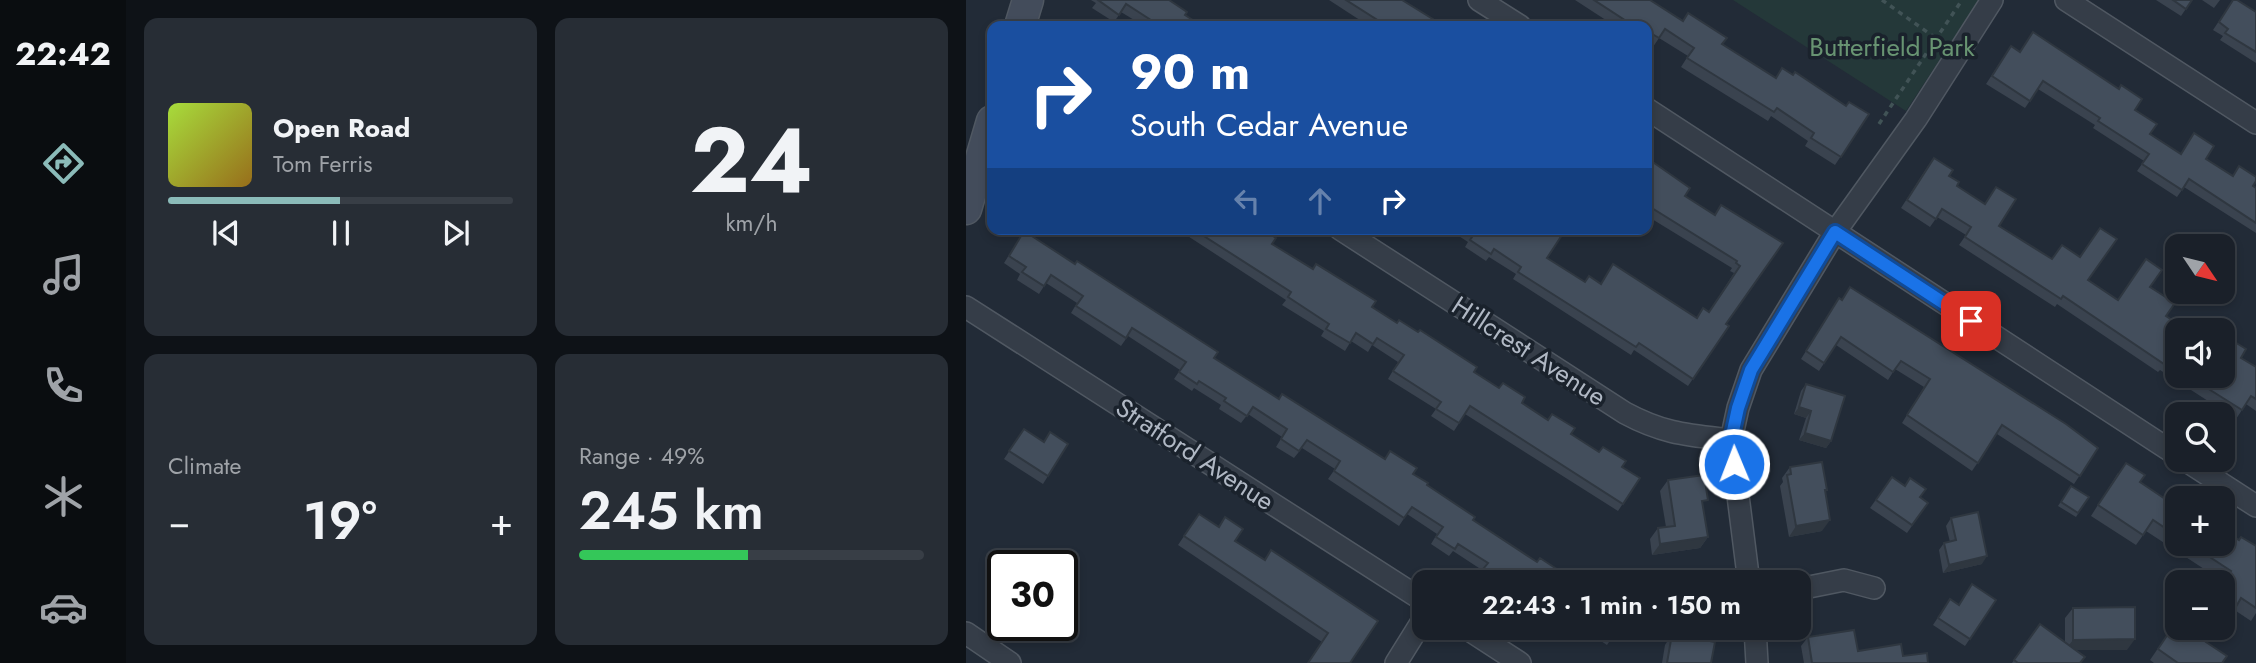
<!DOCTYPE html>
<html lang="en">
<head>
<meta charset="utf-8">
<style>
  body { margin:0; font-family:Jost,sans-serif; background:#272d35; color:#f1f3f6; height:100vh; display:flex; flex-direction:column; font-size:26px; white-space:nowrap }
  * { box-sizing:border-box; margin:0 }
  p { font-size:23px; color:#9fa3a8 }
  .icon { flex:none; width:38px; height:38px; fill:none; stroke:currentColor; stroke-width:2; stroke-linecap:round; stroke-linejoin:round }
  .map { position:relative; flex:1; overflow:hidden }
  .drawer { display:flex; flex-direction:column; gap:18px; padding:18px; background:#0e1217; width:840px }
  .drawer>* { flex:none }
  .hud { position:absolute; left:21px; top:21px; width:665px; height:214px; border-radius:14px; box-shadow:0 4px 10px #0003,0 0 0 2px #383e46; background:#1a4fa0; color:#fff; overflow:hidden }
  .needle { width:46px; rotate:125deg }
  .controls { position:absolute; left:1199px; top:234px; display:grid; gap:14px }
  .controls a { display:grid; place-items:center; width:70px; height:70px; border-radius:14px; background:#1a2029; box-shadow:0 4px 10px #0003,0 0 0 2px #383e46; font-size:35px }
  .speed { position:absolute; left:21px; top:550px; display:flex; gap:14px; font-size:35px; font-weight:700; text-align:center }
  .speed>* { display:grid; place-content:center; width:91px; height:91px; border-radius:50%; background:#1a2029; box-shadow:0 4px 10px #0003,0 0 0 2px #383e46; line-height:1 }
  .speed .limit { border:4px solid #111; border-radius:10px; background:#fff; color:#111 }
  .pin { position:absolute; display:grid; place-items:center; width:60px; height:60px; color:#fff; margin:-30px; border-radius:14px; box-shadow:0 4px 10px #0006 }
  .me { position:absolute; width:77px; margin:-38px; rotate:359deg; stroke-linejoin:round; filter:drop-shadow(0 0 5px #0008) }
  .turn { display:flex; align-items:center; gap:24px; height:147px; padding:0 28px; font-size:32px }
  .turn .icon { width:91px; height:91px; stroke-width:2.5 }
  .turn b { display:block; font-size:49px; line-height:60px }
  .lanes { display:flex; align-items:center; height:66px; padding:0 28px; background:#0003; justify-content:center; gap:35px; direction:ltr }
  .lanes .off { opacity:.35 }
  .big { font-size:52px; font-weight:600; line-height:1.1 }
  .drawer .widget { flex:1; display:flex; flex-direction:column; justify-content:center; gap:10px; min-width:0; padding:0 24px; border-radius:14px; background:#272d35 }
  .drawer .dial { align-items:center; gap:0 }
  .dial b { font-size:91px; line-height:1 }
  .song { display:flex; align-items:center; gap:21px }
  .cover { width:84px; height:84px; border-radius:10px; background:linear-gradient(135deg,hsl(80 70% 55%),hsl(40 70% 35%)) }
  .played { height:7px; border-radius:4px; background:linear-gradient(90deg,#8bbbb9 50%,#383e46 50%) }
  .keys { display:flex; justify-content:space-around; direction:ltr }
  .heat { display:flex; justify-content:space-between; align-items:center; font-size:38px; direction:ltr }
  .charge { height:10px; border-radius:5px; background:linear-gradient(90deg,#34c759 49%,#383e46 0) }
  .drawer .tiles { flex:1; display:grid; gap:18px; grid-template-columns:repeat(2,1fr) }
  .trip { position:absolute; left:446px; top:570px; width:399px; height:70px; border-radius:14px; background:#1a2029; box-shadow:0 4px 10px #0003,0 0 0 2px #383e46; font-weight:600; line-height:70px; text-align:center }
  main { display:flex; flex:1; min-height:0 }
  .dock { display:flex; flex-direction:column; width:126px; justify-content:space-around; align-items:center; background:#0a0d10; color:#9fa3a8 }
  .dock .icon { width:49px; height:49px }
  .dock .selected { color:#8bbbb9 }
  .dock b { font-size:32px; color:#f1f3f6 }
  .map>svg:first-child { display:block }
</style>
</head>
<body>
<main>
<nav class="dock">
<b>22:42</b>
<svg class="icon selected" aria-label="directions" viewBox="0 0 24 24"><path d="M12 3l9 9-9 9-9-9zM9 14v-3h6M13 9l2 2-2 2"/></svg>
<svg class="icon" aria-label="music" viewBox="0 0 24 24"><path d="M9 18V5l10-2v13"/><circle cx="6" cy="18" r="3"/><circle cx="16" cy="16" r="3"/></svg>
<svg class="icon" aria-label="phone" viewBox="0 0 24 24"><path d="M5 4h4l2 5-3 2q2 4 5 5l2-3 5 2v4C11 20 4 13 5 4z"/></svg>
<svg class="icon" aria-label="climate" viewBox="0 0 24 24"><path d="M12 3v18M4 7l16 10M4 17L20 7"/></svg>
<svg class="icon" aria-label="car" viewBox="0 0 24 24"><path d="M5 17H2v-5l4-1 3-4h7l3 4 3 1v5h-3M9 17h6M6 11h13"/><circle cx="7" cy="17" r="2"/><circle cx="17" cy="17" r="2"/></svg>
</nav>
<section class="drawer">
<div class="tiles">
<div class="widget">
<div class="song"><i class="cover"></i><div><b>Open Road</b><p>Tom Ferris</p></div></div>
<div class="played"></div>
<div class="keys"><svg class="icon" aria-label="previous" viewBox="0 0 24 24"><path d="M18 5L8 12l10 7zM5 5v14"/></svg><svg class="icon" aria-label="pause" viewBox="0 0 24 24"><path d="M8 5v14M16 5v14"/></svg><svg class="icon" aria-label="next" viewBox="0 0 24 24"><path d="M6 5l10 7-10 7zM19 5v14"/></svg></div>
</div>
<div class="widget dial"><b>24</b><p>km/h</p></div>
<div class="widget"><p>Climate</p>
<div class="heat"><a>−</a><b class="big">19°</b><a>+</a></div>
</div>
<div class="widget"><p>Range · 49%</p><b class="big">245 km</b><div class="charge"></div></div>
</div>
</section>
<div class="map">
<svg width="1290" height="663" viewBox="0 0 1290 663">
  <rect width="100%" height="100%" fill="#222b37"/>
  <polygon fill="#243839" points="767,0 1013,0 940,111"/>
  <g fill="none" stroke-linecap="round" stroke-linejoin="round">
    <defs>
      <g id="minor">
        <polyline points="513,0 554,26"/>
        <polyline points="1100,0 1290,123"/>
        <polyline points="681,109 1211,455"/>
        <path d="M374,229L659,413C698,434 722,435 765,440"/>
        <polyline points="0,307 458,601"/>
        <polyline points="1219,460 1290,506"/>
        <polyline points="783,583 765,440 772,408 785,370 869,232 950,119 1026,0"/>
        <polyline points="833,589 878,580 908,588"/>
        <polyline points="500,628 554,663"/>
        <polyline points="789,628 791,663"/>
        <polyline points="0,633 44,663"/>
        <polyline points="430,663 458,618"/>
      </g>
      <g id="secondary">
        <polyline points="54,26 62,0"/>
        <polyline points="0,209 26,121"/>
      </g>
    </defs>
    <use href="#minor" stroke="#505862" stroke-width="24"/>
    <use href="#secondary" stroke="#505862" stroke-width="33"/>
    <g stroke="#415356" stroke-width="3.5" stroke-dasharray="5 5" stroke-linecap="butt">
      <polyline points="916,0 971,39"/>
      <polyline points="913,124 996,0"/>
    </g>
    <use href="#minor" stroke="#353d48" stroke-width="21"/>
    <use href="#secondary" stroke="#434c5b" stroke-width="30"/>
  </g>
  <g fill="#3a434f">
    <polygon points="125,0 203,0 219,15 236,26 178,26 155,12 148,22 126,8 130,3"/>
    <polygon points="363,0 436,0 478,26 403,26"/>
    <polygon points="609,0 684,0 810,78 827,75 880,106 903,114 869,165 839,146 842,141 805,116 802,121 715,67 722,56 693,38 687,47 681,43 681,26 649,26"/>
    <polygon points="1190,0 1226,0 1215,16"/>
    <polygon points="1236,0 1254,0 1248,8"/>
    <polygon points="1267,0 1290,12 1290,63 1254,40 1257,36 1247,30"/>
    <polygon points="1045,46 1053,52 1169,110 1184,134 1215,154 1240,159 1267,176 1290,188 1290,233 1218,187 1211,197 1171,171 1178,161 1127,128 1129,125 1072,89 1059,108 1020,84"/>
    <polygon points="681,158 719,196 749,215 817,243 760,324 763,326 722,386 668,350 665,355 547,279 550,274 523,257 520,261 499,247 502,242 482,229 600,229 581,258 619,282 635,283 731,318 743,312 768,273 764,271 766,268 681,216"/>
    <polygon points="962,166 983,176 991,186 1033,226 1152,300 1184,287 1209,337 1211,338 1211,376 1256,376 1275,358 1290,367 1290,411 1280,404 1270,419 1194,370 1192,372 1091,304 1089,307 993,245 1000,235 971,217 964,227 935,208"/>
    <polygon points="211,229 296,229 306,244 674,478 652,511 499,414 488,431 465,416 470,409 422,379 432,362 406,345 402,352 385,341 379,351 355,336 358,331 316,305 320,300"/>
    <polygon points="58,231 248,358 313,399 419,459 447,474 507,520 571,562 612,583 547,583 542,579 540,583 523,583 513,576 516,570 487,551 483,556 465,544 471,534 441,514 433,526 362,479 369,469 336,448 328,458 310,447 316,437 282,414 275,423 253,409 255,405 228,388 226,391 208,379 214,370 162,336 155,346 105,313 111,303 80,283 73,294 51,280 54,274 38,263"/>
    <polygon points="873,298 1132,448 1108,484 1031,434 1006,471 936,423 958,387 929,369 922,380 870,345 853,371 835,359"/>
    <polygon points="840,384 865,441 860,448 833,440 840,418 828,414 835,391"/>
    <polygon points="58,429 78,442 102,444 77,484 38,459"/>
    <polygon points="824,467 861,490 859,493 856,531 823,537 814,486 817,482 816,478"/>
    <polygon points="1152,473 1174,482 1211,507 1211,544 1256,544 1290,557 1290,613 1285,621 1267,609 1263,615 1256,611 1256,584 1258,582 1180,531 1170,545 1125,516"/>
    <polygon points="926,477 962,503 941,533 904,508"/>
    <polygon points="702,480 737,507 742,537 734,548 686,555 684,539 692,528 700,527 694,491"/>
    <polygon points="1105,486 1123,497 1110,517 1092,506"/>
    <polygon points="233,514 252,527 259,517 269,541 298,560 305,550 412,621 356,642 212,545"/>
    <polygon points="985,518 1016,564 977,573 973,550 978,543 984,542 980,526"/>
    <polygon points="984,599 992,605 1030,600 999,646 967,625"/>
    <polygon points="1107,608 1161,650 1110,650 1115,663 1046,663 1074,624 1099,642 1099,618"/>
    <polygon points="1210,622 1240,642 1256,663 1188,663 1184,660"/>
    <polygon points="594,628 652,628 641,645 621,632 615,642"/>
    <polygon points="706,634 745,663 696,663 699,645"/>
    <polygon points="842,637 892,651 937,656 962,663 838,663 835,646"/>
  </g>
  <g fill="#2f3740">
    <polygon points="833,407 845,411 840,418 828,414"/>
    <polygon points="839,433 865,441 860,448 833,440"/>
    <polygon points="864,520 856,531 823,537 830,526"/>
    <polygon points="742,537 734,548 686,555 694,544"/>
    <polygon points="1021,556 1016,564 977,573 983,565"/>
    <polygon points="1169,639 1161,650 1099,650 1107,640"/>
  </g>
  <g fill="#434e5c" stroke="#2f3740" stroke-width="2">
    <polygon points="132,0 203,0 221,12 219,15 236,26 186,26 188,22 160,4 153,15"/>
    <polygon points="380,0 436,0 478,26 421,26"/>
    <polygon points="628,0 684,0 717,21 722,13 761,38 756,44 810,78 816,68 827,75 829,72 880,106 883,102 903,114 875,157 845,138 848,133 811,108 808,112 721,58 728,48 699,29 693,38 681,31 681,26 668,26"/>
    <polygon points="1207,0 1226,0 1220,9"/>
    <polygon points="1267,0 1271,0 1290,12 1290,52 1259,33 1262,29 1253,22"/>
    <polygon points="1067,32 1153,89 1155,85 1176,99 1169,110 1191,124 1184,134 1215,154 1228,133 1248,146 1240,159 1267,176 1273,166 1290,177 1290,181 1287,186 1290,188 1290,223 1223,179 1216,190 1176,164 1183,154 1132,121 1134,118 1077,81 1064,101 1026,76 1045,46 1054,52"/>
    <polygon points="681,158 724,188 719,196 749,215 755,205 817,243 760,324 763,326 727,379 673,343 670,347 552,272 555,267 528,249 525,254 504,240 508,234 499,229 600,229 581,258 619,282 623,276 635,284 647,264 731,318 737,308 743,312 774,266 770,263 771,261 681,205"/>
    <polygon points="968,158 987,170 983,176 993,182 991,186 1019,204 1030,187 1050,199 1033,226 1086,259 1096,245 1114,257 1134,228 1151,239 1122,280 1152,300 1180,259 1196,270 1184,287 1209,303 1200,316 1216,327 1214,331 1211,331 1211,335 1209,337 1211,338 1211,369 1199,362 1198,364 1097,296 1095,299 999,237 1005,227 976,209 970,219 941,200"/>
    <polygon points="227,229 296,229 310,238 306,244 347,269 350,264 410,301 406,307 431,323 433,320 452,332 454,330 511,367 508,372 533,388 537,383 559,397 556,403 582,420 586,414 609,428 605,434 633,452 637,447 660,461 656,467 674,478 657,504 504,406 493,423 470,409 475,402 427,371 438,355 411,338 407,344 390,333 384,343 360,329 363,324 322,297 325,292"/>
    <polygon points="58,231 109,264 111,261 252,352 248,358 313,399 316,394 419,459 424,451 451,468 447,474 462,483 461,485 509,517 507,520 571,562 574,558 612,583 564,583 547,572 540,583 518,568 522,563 492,544 489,549 470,537 477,527 446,507 438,518 368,471 374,461 341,440 333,451 315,439 321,429 287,407 281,416 258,401 260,398 233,381 231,384 213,372 220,362 166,328 160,338 110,306 117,296 85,275 78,286 56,272 60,267 43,256"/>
    <polygon points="884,287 1100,424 1132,448 1114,476 1036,425 1012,463 941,415 964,379 935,361 927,372 875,337 858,363 840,351 873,298 876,300"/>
    <polygon points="1256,334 1280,349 1275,358 1290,367 1290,399 1285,396 1276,410 1222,376 1256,376"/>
    <polygon points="840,384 879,396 865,441 839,433 845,411 833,407"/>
    <polygon points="58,429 78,442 84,432 102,444 82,476 43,451"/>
    <polygon points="856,462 861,490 859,490 864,520 830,526 821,475 825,474 824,467"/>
    <polygon points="1160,463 1179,475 1174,482 1211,507 1211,536 1187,520 1177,535 1132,505"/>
    <polygon points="738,475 742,500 736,501 742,537 694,544 692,528 709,526 702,480"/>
    <polygon points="926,477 939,486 944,478 960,489 954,497 962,503 946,525 910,500"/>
    <polygon points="1105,486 1123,497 1112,513 1095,502"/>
    <polygon points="1012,512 1021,556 983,565 978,543 990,540 985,518"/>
    <polygon points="233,514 253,527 259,517 277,529 269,541 299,560 305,550 412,621 384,663 342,663 362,633 218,536"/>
    <polygon points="1256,529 1273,540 1275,537 1290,546 1290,608 1275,598 1271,605 1256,596 1256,585 1265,571 1224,544 1256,544"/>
    <polygon points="1006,584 1030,600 1004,639 972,618 984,599 993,605"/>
    <polygon points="1169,607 1169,639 1107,640 1107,608"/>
    <polygon points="1210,622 1211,623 1211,628 1219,628 1224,632 1227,628 1241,628 1247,632 1240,642 1261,656 1256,663 1212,663 1192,649"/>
    <polygon points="1074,624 1119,657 1114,663 1052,663 1048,660"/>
    <polygon points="611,628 624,628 620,634"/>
    <polygon points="632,628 652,628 646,637"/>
    <polygon points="888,630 892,651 935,644 937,656 961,653 962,663 846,663 842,637"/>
    <polygon points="706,634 749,642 745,663 701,663"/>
  </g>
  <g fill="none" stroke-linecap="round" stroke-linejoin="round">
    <defs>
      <polyline id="route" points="768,464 765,440 772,408 785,370 869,232 1005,321"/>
    </defs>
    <use href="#route" stroke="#114b97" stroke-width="18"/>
    <use href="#route" stroke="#1a73e8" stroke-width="12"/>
  </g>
  <g text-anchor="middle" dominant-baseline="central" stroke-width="7" stroke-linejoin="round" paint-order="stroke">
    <g font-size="26" fill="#689472" stroke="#1a222c">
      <text x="926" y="47">Butterfield Park</text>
    </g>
    <g font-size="26" fill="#b0b8c4" stroke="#1a222c">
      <text transform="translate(563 351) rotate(33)">Hillcrest Avenue</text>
      <text transform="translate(229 454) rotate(33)">Stratford Avenue</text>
    </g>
  </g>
</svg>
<div class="controls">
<a><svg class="needle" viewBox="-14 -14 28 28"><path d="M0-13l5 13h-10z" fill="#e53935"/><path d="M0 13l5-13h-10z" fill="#9fa3a8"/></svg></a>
<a><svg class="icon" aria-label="sound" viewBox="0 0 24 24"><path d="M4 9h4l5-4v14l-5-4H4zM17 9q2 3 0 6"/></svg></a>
<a><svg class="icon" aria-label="search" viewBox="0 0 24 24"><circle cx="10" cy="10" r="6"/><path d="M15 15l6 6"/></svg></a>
<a>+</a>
<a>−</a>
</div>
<div class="speed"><div class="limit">30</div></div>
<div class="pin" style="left:1005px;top:321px;background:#d93025"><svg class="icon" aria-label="arrive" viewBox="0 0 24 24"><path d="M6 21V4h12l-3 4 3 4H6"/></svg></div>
<svg class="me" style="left:768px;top:464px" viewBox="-20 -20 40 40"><circle r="17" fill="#1a73e8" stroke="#fff" stroke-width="3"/><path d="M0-11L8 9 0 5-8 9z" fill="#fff"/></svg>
<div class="trip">22:43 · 1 min · 150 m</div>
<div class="hud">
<div class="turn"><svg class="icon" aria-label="right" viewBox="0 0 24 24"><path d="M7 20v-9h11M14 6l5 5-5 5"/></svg><div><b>90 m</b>South Cedar Avenue</div></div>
<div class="lanes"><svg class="icon off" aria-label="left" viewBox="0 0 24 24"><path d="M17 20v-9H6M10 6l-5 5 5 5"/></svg><svg class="icon off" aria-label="ahead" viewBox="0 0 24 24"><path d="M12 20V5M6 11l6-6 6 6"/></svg><svg class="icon" aria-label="right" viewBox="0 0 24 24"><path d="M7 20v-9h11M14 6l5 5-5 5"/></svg></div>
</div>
</div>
</main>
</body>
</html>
